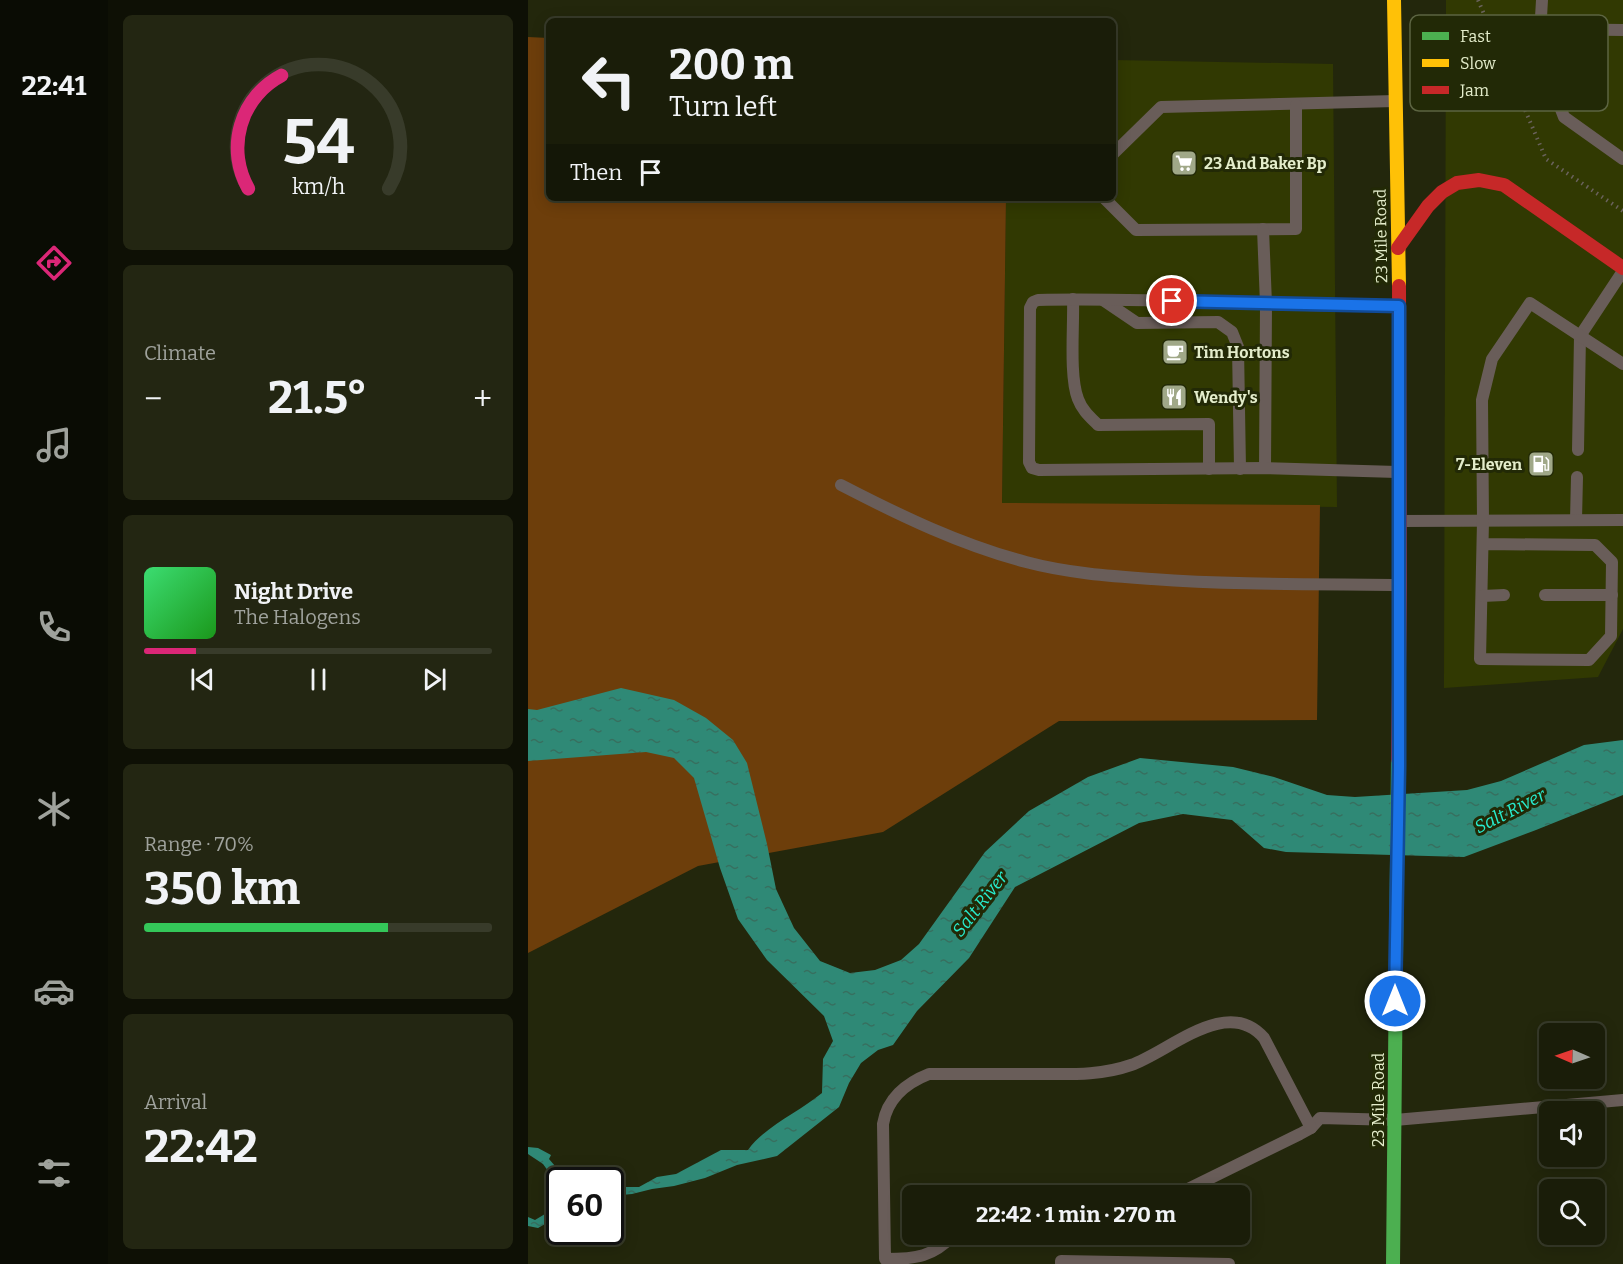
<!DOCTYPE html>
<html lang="en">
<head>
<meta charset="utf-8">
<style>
  body { margin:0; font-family:Bitter,serif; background:#232612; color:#f1f3f6; height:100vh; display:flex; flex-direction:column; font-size:22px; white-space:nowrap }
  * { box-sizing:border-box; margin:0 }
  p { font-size:20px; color:#9fa29c }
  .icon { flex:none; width:33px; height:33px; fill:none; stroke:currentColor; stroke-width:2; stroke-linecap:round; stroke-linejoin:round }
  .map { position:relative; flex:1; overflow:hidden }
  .sheet { display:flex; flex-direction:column; gap:15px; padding:15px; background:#0e1005; width:420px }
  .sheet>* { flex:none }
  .banner { position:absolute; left:18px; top:18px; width:570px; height:183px; border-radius:9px; box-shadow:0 3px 15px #0003,0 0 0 2px #383b2a; background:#1a1d09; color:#f1f3f6; overflow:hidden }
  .needle { width:39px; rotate:272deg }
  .buttons { position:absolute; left:1011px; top:1023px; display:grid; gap:12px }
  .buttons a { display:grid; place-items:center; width:66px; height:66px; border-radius:9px; background:#1a1d09; box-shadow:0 3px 15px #0003,0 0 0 2px #383b2a; font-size:30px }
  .speed { position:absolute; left:18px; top:1167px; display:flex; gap:12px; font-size:30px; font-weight:700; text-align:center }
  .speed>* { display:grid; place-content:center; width:78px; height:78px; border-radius:50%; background:#1a1d09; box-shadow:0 3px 15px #0003,0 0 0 2px #383b2a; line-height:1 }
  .speed .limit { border:3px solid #111; border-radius:9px; background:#fff; color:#111 }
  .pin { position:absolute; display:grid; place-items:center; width:51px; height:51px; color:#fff; margin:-26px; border:3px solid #fff; border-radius:50%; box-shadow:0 2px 6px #0007 }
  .me { position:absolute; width:66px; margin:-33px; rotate:0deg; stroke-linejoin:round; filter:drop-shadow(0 0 4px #0008) }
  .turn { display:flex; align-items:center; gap:21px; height:126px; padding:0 24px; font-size:27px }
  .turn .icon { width:78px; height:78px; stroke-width:2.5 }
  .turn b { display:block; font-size:42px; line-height:51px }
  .then { display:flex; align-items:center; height:57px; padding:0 24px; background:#0003; gap:12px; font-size:22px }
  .big { font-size:45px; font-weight:700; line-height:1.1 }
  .sheet .card { flex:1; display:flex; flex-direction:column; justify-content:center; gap:9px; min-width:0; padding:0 21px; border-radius:9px; background:#232612 }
  .sheet .dial { align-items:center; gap:0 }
  .dial svg { height:156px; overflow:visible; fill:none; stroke:#383b2a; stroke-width:7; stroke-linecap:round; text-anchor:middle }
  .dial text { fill:#f1f3f6; stroke:none }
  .song { display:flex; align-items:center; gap:18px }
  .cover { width:72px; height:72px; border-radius:9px; background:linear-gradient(135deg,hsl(140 70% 55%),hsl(120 70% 35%)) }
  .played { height:6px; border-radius:3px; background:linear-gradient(90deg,#db2777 15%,#383b2a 15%) }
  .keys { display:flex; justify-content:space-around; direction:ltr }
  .heat { display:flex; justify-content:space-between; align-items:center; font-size:33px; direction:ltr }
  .charge { height:9px; border-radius:4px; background:linear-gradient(90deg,#34c759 70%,#383b2a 0) }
  .trip { position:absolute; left:374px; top:1185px; width:348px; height:60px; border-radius:9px; background:#1a1d09; box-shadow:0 3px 15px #0003,0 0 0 2px #383b2a; font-weight:700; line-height:60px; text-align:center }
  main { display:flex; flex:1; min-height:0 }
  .dock { display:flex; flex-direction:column; width:108px; justify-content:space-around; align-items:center; background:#0a0c04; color:#9fa29c }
  .dock .icon { width:42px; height:42px }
  .dock .selected { color:#db2777 }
  .dock b { font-size:27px; color:#f1f3f6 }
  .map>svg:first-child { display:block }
</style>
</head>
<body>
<main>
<nav class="dock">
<b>22:41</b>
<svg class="icon selected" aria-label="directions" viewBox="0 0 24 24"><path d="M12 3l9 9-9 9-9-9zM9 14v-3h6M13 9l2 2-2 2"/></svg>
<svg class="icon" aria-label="music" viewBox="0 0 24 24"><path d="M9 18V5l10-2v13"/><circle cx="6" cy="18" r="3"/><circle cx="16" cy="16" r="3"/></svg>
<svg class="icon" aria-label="phone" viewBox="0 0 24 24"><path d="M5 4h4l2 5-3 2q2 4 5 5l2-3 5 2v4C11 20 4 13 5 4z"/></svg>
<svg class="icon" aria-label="climate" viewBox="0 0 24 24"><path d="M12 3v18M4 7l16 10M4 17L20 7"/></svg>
<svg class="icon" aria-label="car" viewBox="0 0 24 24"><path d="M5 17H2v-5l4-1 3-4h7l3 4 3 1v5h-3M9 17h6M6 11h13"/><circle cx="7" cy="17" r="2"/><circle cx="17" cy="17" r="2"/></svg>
<svg class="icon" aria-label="filters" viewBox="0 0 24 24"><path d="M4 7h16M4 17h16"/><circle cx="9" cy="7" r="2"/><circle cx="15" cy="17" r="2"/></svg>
</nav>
<section class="sheet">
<div class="card dial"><svg viewBox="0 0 100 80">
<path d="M14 69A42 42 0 1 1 86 69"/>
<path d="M14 69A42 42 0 0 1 31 11" stroke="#db2777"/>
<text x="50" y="56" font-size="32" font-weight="700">54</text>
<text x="50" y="72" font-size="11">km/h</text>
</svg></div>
<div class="card"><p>Climate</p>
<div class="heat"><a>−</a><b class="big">21.5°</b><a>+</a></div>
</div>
<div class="card">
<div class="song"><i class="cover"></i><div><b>Night Drive</b><p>The Halogens</p></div></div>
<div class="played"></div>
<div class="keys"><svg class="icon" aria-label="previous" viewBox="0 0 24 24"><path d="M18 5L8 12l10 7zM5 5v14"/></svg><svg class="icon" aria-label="pause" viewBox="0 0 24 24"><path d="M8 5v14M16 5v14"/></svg><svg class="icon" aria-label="next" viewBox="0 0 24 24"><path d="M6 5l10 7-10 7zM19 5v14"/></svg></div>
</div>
<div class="card"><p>Range · 70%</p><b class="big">350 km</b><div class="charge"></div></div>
<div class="card"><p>Arrival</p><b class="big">22:42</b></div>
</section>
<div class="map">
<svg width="1095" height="1264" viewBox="0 0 1095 1264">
  <defs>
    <pattern id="water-ripples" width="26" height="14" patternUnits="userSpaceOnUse" patternTransform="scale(1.5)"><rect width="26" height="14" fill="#2f8976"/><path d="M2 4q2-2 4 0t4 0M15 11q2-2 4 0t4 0" fill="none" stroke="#376f5f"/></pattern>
  </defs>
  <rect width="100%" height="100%" fill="#23270c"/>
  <g fill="#313902">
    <polygon points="918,0 1095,0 1095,629 1070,677 916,688"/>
    <polygon points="585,60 805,64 809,507 474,503 478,198 585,198"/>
  </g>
  <polygon fill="#6d3e0b" points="0,37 21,38 21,198 478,198 474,503 792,505 789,720 531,721 355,832 170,866 0,953"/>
  <g fill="url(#water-ripples)">
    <path d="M93,688L146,700L178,718L205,740L219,763L239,844L248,889L266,928L292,961L322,973L347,970L373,960L391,944L457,852L501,811L560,777L612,758L705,767L746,777L799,795L827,797L939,790L973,781L1056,745L1095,740V795L1008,830L936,857L758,852L736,848L704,820L655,814L611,823L487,887L441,958L389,1011L365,1045L350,1050L333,1063L321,1083L311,1107L249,1156L209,1165L177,1178L146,1186L124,1189L104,1194L83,1196V1187H111L129,1177L148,1174L193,1150H220C236,1127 271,1112 294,1093L295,1059L305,1041L296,1016L239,960L210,919L192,868L166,778L146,758L118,752L0,761V709L9,710Z"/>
    <polygon points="0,1147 10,1148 23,1155 21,1159 39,1180 32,1180 31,1186 15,1164 0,1154"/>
    <polygon points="31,1201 31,1216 10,1228 0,1226 0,1217 7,1220 17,1214 19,1208"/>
  </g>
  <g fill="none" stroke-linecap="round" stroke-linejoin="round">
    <polyline stroke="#6a625c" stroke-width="4" stroke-dasharray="1.5 4.5" stroke-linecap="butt" points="950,0 1018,159 1095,211"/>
    <g stroke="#695d59" stroke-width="12">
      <polyline points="1014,0 1011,52 1036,117 1095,159"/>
      <polyline points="1012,29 1095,30"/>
      <polyline points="585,154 633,107 867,101"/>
      <polyline points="576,198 608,230 768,229 768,105"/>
      <polyline points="735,229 738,304 737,468"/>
      <path d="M545,299C546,326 541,376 550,399C554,410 562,417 570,425L681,424V469"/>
      <polyline points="575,300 609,323 690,322 704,332 710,347 712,469"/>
      <polyline points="1050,450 1052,336 1095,271"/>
      <path d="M869,472L737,468L511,470L504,468L501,462L502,308L505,302L510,300C630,297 750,307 869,306"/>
      <path d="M313,485C373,516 433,545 498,562C539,573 582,576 624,579C706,585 788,584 870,585"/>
      <polyline points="1048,520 1049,477"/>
      <polyline points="872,521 1095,520"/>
      <polyline points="955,544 1067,545 1084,562 1083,636 1061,660 952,659 955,521 954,400 964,359 1002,303 1095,364"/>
      <polyline points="1017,595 1084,595"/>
      <polyline points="954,596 976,595"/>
      <polyline points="494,1196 526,1196"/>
      <polyline points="646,1196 772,1134 783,1128 792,1118 867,1120 1095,1100"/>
      <path d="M427,1234C404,1257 389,1259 357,1259L355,1124C359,1099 378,1083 401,1074C436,1074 472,1074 507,1074C540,1074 572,1076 603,1065C641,1052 699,995 736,1038L783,1128"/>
      <polyline points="533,1264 533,1261 701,1264"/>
    </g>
    <polyline stroke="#4caf50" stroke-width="14" points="865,1264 870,759"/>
    <polyline stroke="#ffc107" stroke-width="14" points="866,0 871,286"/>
    <g stroke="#c62828" stroke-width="14">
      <polyline points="870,248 900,206 914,192 929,183 951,180 976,185 1095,268"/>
      <polyline points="870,759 872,585 871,286"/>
    </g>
  </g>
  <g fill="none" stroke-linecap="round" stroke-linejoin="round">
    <defs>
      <polyline id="route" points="644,301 871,306 871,767 867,1001"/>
    </defs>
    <use href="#route" stroke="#114b97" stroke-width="15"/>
    <use href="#route" stroke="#1a73e8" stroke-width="10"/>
  </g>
  <defs>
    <symbol id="supermarket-square" viewBox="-11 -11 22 22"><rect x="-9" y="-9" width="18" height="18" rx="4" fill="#a0a888" stroke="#222906"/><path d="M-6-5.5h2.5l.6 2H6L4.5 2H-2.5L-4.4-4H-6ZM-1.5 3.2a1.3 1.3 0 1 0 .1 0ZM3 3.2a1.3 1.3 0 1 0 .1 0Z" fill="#fff"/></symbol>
    <symbol id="cafe-square" viewBox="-11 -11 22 22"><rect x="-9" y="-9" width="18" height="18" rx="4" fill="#a0a888" stroke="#222906"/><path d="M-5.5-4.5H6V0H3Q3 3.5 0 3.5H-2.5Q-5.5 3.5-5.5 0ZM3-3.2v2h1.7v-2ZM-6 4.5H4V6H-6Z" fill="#fff"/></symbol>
    <symbol id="restaurant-square" viewBox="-11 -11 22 22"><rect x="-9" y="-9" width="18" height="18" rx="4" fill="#a0a888" stroke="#222906"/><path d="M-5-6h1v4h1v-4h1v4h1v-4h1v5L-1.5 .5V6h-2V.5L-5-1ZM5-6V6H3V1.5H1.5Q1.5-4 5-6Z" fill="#fff"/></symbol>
    <symbol id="fuel-square" viewBox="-11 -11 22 22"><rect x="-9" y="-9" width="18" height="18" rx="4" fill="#a0a888" stroke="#222906"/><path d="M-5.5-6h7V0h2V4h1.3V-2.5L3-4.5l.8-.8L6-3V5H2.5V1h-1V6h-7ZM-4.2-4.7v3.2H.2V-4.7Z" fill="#fff"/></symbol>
  </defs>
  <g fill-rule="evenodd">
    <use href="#supermarket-square" x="641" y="148" width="30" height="30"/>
    <use href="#cafe-square" x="632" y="337" width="30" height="30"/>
    <use href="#restaurant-square" x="631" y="382" width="30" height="30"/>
    <use href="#fuel-square" x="998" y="449" width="30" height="30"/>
  </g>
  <g text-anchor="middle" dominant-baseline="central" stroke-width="6" stroke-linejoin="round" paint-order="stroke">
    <g font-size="16" font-weight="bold" fill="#e4edcb" stroke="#222906" text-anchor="start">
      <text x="676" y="163">23 And Baker Bp</text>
      <text x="666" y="352">Tim Hortons</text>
      <text x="666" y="397">Wendy's</text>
      <text x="994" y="464" text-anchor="end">7-Eleven</text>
    </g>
    <g font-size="16" fill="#e4edcb" stroke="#222906">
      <text transform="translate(853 236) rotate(-91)">23 Mile Road</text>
      <text transform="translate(850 1100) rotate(-90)">23 Mile Road</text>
    </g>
    <g font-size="18" font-style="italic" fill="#28ecce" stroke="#222906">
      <text transform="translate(982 811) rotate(-27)">Salt River</text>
      <text transform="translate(452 904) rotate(-52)">Salt River</text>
    </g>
  </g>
  <rect x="882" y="15" width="198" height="96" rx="9" fill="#222906" stroke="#5c6441" stroke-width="1.5"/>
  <rect x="894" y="32" width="27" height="8" fill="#4caf50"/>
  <rect x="894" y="59" width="27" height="8" fill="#ffc107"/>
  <rect x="894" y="86" width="27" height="8" fill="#c62828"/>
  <g font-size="16" fill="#e4edcb">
    <text x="932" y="42">Fast</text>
    <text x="932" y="69">Slow</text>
    <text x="932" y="96">Jam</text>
  </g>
</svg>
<div class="buttons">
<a><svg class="needle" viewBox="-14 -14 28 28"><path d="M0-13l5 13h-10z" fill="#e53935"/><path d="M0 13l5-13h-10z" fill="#9fa29c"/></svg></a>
<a><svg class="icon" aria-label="sound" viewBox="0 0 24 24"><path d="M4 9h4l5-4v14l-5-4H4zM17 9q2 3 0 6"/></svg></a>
<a><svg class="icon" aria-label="search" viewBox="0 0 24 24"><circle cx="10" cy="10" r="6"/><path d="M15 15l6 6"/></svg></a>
</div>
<div class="speed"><div class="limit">60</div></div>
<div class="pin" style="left:644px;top:301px;background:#d93025"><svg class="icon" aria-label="arrive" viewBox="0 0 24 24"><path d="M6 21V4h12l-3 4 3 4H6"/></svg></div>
<svg class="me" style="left:867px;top:1001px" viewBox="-20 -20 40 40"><circle r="17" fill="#1a73e8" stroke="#fff" stroke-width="3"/><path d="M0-11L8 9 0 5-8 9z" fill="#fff"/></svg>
<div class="trip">22:42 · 1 min · 270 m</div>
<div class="banner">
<div class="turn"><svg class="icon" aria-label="left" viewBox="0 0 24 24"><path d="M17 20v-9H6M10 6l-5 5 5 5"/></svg><div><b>200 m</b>Turn left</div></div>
<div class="then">Then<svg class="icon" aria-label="arrive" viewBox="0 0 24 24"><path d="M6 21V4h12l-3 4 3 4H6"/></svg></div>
</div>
</div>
</main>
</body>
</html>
